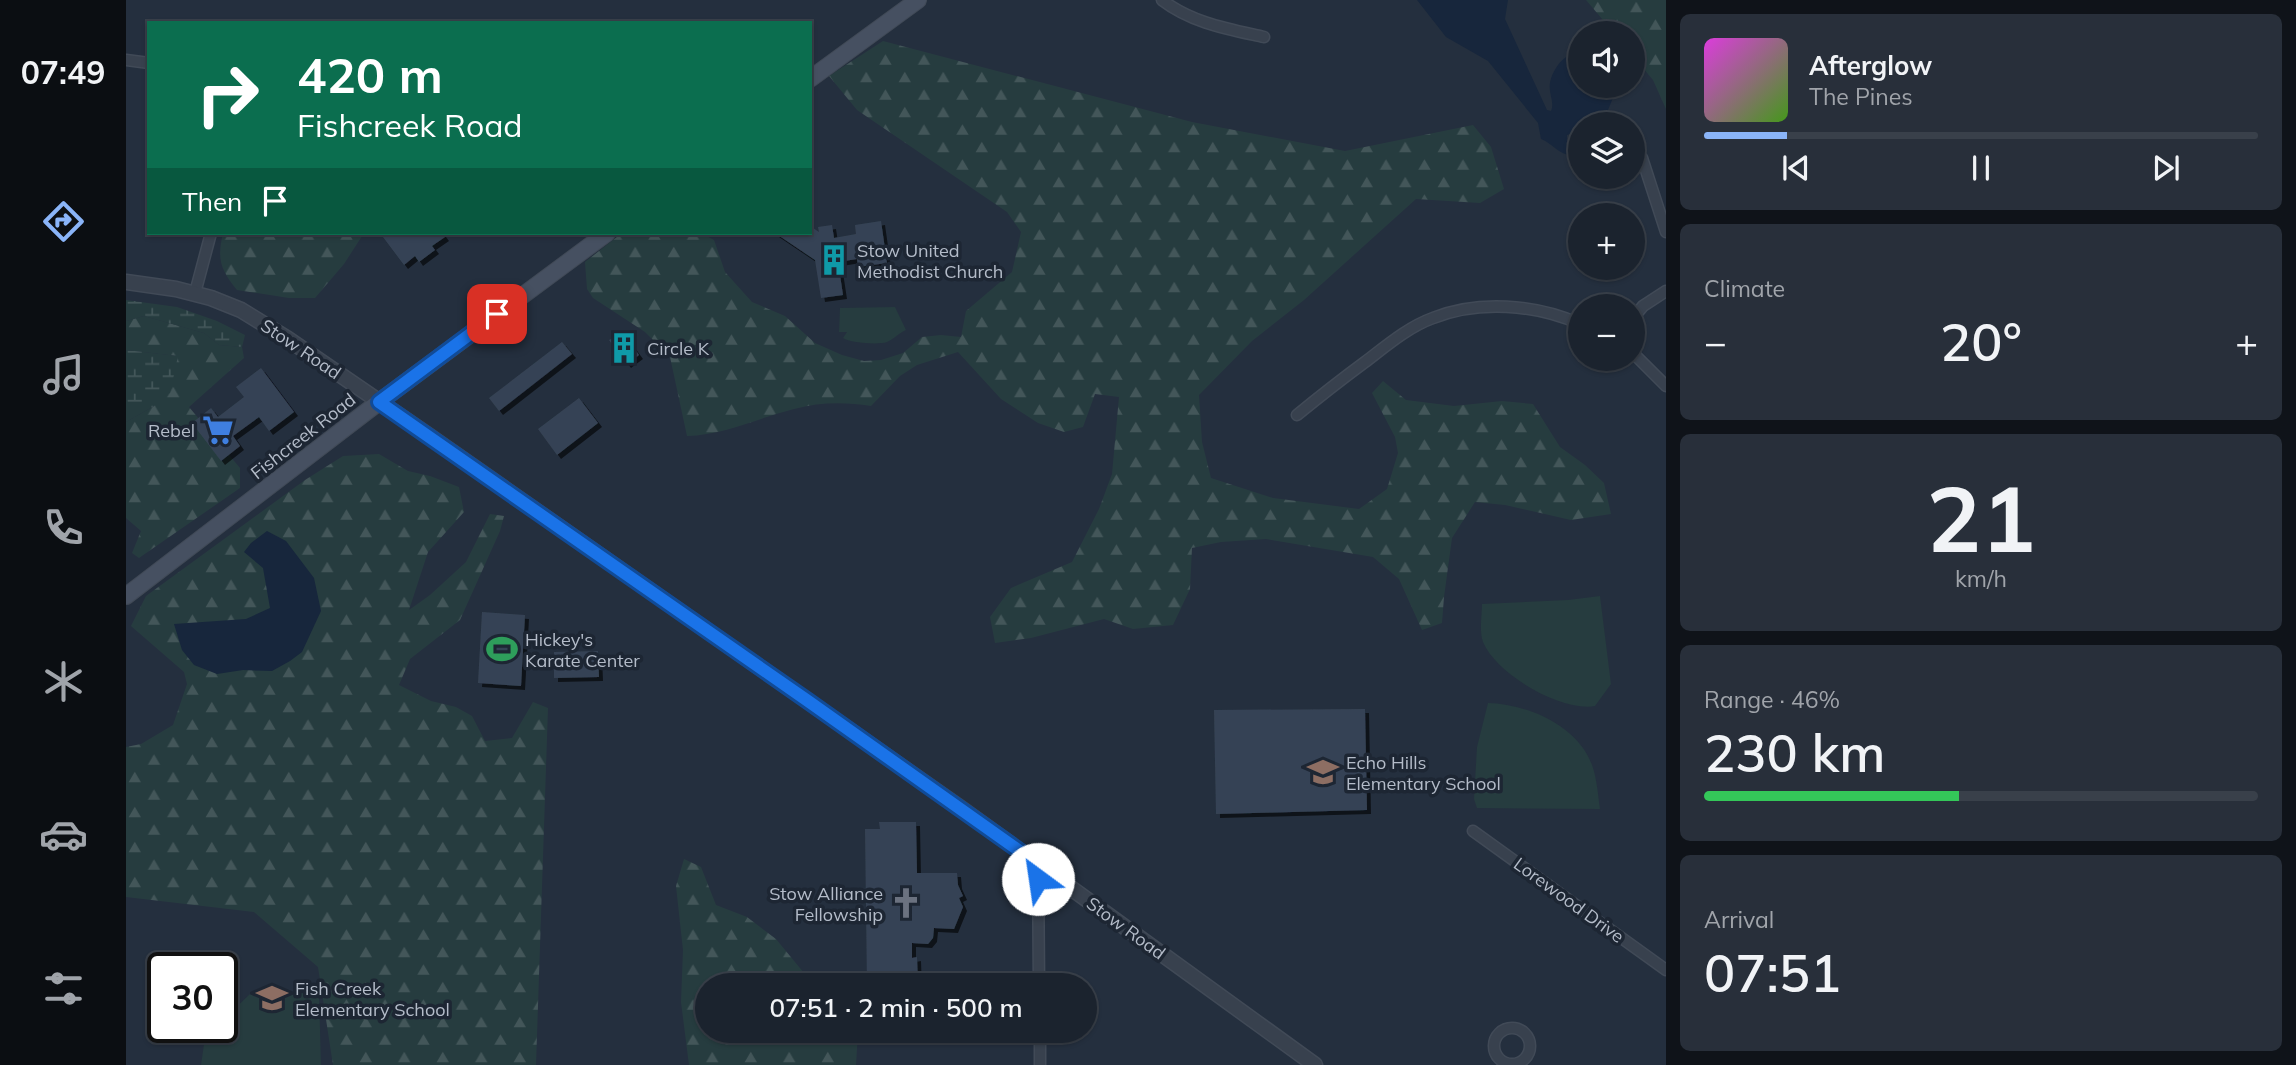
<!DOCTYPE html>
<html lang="en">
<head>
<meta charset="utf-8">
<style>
  body { margin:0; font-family:Mulish,sans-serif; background:#282f3a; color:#f1f3f6; height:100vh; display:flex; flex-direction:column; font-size:26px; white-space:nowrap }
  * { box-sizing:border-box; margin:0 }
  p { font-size:23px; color:#a0a4aa }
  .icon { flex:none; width:38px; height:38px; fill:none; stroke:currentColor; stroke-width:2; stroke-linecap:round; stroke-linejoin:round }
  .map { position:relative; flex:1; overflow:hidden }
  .panel { display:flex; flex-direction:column; gap:14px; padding:14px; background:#0f1319; width:630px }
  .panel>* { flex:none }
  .guide { position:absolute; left:21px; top:21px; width:665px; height:214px; border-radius:0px; box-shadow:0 2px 5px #0004,0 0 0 2px #39404a; background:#0b6e4f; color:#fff; overflow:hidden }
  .tools { position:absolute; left:1442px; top:21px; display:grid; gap:14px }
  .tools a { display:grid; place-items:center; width:77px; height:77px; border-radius:50%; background:#1b232e; box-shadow:0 2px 5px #0004,0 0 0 2px #39404a; font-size:35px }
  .speed { position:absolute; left:21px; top:952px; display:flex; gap:14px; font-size:35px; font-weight:700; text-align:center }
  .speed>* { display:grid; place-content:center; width:91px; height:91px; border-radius:50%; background:#1b232e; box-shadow:0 2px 5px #0004,0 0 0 2px #39404a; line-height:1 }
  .speed .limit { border:4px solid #111; border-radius:10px; background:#fff; color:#111 }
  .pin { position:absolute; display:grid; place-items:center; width:60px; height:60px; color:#fff; margin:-30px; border-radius:14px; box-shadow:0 4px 10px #0006 }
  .me { position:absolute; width:77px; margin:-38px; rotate:329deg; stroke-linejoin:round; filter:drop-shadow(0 0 5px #0008) }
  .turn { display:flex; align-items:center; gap:24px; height:147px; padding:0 35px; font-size:32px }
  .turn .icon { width:91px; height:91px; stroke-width:2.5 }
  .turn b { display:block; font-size:49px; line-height:60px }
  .then { display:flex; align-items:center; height:66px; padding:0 35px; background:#0003; gap:14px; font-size:26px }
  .big { font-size:52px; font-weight:600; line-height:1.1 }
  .panel .card { flex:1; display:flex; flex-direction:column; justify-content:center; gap:10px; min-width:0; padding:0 24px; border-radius:10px; background:#282f3a }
  .panel .dial { align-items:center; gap:0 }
  .dial b { font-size:91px; line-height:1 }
  .song { display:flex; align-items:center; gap:21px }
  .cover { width:84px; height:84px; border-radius:10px; background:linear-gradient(135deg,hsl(300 70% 55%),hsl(100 70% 35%)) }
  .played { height:7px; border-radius:4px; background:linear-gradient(90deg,#8ab4f8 15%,#39404a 15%) }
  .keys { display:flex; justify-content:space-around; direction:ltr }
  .heat { display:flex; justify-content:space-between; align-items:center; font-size:38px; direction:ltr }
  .charge { height:10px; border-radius:5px; background:linear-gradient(90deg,#34c759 46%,#39404a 0) }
  .trip { position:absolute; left:569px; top:973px; width:402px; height:70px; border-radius:35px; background:#1b232e; box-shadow:0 2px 5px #0004,0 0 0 2px #39404a; font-weight:600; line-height:70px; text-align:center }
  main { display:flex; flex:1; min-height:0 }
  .tabs { display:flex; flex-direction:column; width:126px; justify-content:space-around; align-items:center; background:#0b0e12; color:#a0a4aa }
  .tabs .icon { width:49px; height:49px }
  .tabs .selected { color:#8ab4f8 }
  .tabs b { font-size:32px; color:#f1f3f6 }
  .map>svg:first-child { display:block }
</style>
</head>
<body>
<main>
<nav class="tabs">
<b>07:49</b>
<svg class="icon selected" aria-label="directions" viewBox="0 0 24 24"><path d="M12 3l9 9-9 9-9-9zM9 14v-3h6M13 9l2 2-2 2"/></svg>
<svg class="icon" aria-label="music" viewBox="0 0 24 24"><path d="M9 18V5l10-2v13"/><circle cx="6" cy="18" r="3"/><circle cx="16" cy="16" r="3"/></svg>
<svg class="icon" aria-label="phone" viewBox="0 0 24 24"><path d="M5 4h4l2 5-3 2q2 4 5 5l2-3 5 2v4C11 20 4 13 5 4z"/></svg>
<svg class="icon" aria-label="climate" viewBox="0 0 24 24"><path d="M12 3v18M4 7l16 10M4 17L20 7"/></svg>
<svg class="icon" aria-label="car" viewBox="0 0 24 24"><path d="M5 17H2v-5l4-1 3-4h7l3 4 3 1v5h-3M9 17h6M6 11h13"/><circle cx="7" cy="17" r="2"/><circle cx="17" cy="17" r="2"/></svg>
<svg class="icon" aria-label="filters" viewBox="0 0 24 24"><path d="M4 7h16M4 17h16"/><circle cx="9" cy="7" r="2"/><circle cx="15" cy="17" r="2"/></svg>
</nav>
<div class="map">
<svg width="1540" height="1065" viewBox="0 0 1540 1065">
  <defs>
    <pattern id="forest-firs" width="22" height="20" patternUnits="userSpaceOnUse" patternTransform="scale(1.75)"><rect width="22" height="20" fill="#263c3f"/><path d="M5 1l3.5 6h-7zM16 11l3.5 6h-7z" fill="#435659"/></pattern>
    <pattern id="wetland-marsh" width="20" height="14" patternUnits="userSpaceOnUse" patternTransform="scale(1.75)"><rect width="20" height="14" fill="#263c3f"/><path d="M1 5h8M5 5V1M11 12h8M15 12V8" fill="none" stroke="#435659"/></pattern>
    <filter id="shadow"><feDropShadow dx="4" dy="4" stdDeviation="0" flood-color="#0009"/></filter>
  </defs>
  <rect width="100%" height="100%" fill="#242f3e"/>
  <g fill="#263c3f">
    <path d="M769,307L780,330C773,333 768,339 761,342C753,345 724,343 717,338L721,332H713L714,308Z"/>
    <path d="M1474,596L1485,684L1469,706C1435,712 1370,674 1357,642C1353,631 1356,615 1356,604L1442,600Z"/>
    <path d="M1362,703C1402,704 1452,726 1466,765C1471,779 1472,795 1474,809L1351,808L1348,799L1351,747Z"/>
    <polygon points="193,993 195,1065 75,1065 79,1037 90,1027 96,1027 96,1021 124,994"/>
  </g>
  <g fill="url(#forest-firs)">
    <polygon points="1460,0 1540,0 1540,109 1527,80 1507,56 1507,33 1488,33"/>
    <path d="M757,41L1066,122L1219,151L1347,125L1365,147L1378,189L1354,203L1290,199L1178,300L1126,341L1073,395L1076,442L1085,478L1147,498L1233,509L1261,489L1272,453L1269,437L1246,393L1257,381L1280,400L1328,406L1376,401L1407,404L1434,447L1459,465L1478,483L1485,514L1445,520L1379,505L1349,502L1326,538L1318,597L1316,623L1296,630L1273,579L1247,557L1140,539L1095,542L1066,548L1064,589L1047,625L1007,629L978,619L905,638L869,643L864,617L885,588L946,562L973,509L986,474L993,397L969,394L957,427L938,432L912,423L875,399L832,352L791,365L774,376L745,406C719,402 694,402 668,409C632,418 598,435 561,436L544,357L519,332L467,298L461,289L459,262L496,233H575L588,240L599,272L626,302L659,316L689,343L716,355L738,361L755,360L777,353L796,337L815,335L835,337L840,311L886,272L895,232L881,212L731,110L703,76Z"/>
    <path d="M97,233H238L218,264L189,298H163L111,290C94,269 91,259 97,233Z"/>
    <polygon points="18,316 78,333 93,345 116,347 118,358 63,407 114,468 114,488 13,558 6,553 15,531 0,518 0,422 28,406 51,356 0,350 0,321"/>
    <polygon points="253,454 282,471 304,476 333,487 338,512 302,552 283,610 304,595 340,562 364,514 378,516 374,531 334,620 284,659 273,685 305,701 330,707 346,716 359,741 386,738 407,702 422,708 410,1065 207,1065 192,967 128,912 0,897 0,747 15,744 47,725 61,684 58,672 5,626 20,596 179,480 217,456"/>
    <polygon points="558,859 575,867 590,905 621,917 650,939 678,973 708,985 581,985 581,1031 732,1031 730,1065 563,1065 555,1002 557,950 550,886"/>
  </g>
  <g fill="url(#wetland-marsh)">
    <polygon points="0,300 51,307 91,321 119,335 116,347 93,345 78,333 18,316 0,321"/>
    <polygon points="0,350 52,356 44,393 28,406 0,422"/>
  </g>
  <g fill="#17263c">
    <path d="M1291,0H1382L1379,19L1421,110L1425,111C1429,102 1422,93 1424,83C1427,68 1439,52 1454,53V86H1486L1489,93L1477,122L1473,124H1454V131L1441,135V140L1447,150L1445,155C1433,155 1426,143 1415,139L1412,123L1362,61L1320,37Z"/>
    <polygon points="141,531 160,541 188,578 195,611 176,652 164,661 146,671 117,670 91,674 68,665 56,650 48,624 120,619 144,608 137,568 118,552 125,543"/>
  </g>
  <g fill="#364354" filter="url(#shadow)">
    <polygon points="755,221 761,263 732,267 731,259 712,262 717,295 695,298 689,260 649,233 684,233 684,226 693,232 692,227 706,225 708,238 730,234 729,225"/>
    <polygon points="254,233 316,233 319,237 306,246 309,250 293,262 289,256 278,265"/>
    <polygon points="497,333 513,355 501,364 483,340"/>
    <polygon points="436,342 446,354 373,411 363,398"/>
    <polygon points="135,368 168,412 143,431 133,417 107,436 114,446 95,461 66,423 85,408 92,417 118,397 110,387"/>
    <polygon points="453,398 472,423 431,455 412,429"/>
    <polygon points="356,612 399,615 395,686 352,683"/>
    <polygon points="472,651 473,677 428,678 428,652"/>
    <polygon points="1239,709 1241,810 1090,814 1088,710"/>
    <polygon points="753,822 790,822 791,873 831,873 832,885 837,896 833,898 837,907 828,929 808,928 807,938 802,944 786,943 786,958 791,957 792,985 741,985 739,829 754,829"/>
  </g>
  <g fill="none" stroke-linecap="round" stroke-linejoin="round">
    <defs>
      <g id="minor">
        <path d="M1036,0C1066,23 1102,29 1138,37"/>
        <polyline points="0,60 23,63"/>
        <polyline points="1516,158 1540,232"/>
        <polyline points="69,293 85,233"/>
        <polyline points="1507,318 1517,306 1540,291"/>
        <polyline points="1507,353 1540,386"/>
        <path d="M1171,415C1193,397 1216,379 1239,362C1260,346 1282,327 1307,318C1352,300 1409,304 1454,324"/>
        <polyline points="1347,831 1540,970"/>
        <polyline points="912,864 913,985"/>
        <circle cx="1386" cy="1046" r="18"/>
        <polyline points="914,1031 914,1065"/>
      </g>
      <polyline id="tertiary" points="0,282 50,289 85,298 115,310 162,339 302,435 836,809 1189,1065"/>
      <g id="secondary">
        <polyline points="684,79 792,0"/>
        <polyline points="0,596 253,402 481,233"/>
      </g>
    </defs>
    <use href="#minor" stroke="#414a57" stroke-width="13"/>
    <use href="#tertiary" stroke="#414a57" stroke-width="17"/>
    <use href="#secondary" stroke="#414a57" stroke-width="18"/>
    <use href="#minor" stroke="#38414e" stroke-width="10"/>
    <use href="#tertiary" stroke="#38414e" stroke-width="14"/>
    <use href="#secondary" stroke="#465061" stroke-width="16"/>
  </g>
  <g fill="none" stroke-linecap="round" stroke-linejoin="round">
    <defs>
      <polyline id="route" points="371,314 253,402 682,701 912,864 912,879"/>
    </defs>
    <use href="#route" stroke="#114b97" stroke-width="18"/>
    <use href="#route" stroke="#1a73e8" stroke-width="12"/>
  </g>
  <defs>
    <symbol id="building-bare" viewBox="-9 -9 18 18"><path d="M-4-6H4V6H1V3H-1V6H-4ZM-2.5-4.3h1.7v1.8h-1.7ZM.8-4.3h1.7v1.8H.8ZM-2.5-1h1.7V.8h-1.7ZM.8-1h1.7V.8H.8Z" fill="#0f9aa8" stroke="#1d2633" stroke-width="2.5" paint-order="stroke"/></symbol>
    <symbol id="supermarket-bare" viewBox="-9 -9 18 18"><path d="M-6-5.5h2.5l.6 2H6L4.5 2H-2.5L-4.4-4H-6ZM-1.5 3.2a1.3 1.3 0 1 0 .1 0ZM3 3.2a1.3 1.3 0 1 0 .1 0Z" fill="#3f7fe0" stroke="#1d2633" stroke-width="2.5" paint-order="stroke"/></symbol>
    <symbol id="stadium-bare" viewBox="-9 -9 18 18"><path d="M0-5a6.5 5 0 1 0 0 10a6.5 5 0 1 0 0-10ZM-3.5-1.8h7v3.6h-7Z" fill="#2e9e5b" stroke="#1d2633" stroke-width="2.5" paint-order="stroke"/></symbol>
    <symbol id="school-bare" viewBox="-9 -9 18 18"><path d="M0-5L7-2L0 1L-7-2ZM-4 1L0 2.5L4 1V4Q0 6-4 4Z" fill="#8d6e63" stroke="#1d2633" stroke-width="2.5" paint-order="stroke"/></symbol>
    <symbol id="church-bare" viewBox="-9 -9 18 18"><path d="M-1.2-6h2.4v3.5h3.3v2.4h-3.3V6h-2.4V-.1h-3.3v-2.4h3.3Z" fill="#6b7280" stroke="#1d2633" stroke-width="2.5" paint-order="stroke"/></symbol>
  </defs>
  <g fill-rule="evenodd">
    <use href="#building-bare" x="686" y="238" width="44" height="44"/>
    <use href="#building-bare" x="476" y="326" width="44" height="44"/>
    <use href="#supermarket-bare" x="70" y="408" width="44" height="44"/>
    <use href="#stadium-bare" x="354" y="627" width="44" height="44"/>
    <use href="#school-bare" x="1175" y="750" width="44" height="44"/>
    <use href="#church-bare" x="758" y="881" width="44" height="44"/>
    <use href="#school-bare" x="124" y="976" width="44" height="44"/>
  </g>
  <g text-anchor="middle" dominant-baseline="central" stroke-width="7" stroke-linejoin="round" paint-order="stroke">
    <g font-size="18" fill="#b4bcc9" stroke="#1d2633" text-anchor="start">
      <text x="731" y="250">Stow United<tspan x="731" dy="21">Methodist Church</tspan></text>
      <text x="521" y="348">Circle K</text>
      <text x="69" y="430" text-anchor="end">Rebel</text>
      <text x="399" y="639">Hickey's<tspan x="399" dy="21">Karate Center</tspan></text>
      <text x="1220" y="762">Echo Hills<tspan x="1220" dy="21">Elementary School</tspan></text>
      <text x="757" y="893" text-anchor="end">Stow Alliance<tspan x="757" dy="21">Fellowship</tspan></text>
      <text x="169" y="988">Fish Creek<tspan x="169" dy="21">Elementary School</tspan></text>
    </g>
    <g font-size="18" fill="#b4bcc9" stroke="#1d2633">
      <text transform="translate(175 349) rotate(34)">Stow Road</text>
      <text transform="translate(177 436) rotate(-38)">Fishcreek Road</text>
      <text transform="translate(1443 900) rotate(36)">Lorewood Drive</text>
      <text transform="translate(1000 928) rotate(36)">Stow Road</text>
    </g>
  </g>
</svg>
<div class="tools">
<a><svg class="icon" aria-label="sound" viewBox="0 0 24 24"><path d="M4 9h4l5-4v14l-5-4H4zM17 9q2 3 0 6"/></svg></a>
<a><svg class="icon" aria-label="layers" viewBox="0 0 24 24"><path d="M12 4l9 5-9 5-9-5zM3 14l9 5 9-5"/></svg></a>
<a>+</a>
<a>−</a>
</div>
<div class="speed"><div class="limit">30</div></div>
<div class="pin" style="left:371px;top:314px;background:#d93025"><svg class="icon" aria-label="arrive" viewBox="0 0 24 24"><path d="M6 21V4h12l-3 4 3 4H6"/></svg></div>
<svg class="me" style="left:912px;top:879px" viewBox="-20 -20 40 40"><circle r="19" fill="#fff"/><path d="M0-13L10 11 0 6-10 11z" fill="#1a73e8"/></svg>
<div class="trip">07:51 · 2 min · 500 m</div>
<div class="guide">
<div class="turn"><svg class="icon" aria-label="right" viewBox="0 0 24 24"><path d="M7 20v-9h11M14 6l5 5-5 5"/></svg><div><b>420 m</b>Fishcreek Road</div></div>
<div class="then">Then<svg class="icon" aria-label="arrive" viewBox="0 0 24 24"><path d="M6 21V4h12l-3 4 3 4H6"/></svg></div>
</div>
</div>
<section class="panel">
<div class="card">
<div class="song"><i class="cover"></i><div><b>Afterglow</b><p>The Pines</p></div></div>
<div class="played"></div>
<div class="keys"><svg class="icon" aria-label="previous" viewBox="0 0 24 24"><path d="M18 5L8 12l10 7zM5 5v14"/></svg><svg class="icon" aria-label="pause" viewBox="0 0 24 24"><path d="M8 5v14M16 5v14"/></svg><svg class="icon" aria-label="next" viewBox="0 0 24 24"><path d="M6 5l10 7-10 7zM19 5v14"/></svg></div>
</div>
<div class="card"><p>Climate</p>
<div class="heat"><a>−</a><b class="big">20°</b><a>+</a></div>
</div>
<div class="card dial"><b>21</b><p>km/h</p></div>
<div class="card"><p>Range · 46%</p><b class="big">230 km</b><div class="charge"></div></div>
<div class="card"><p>Arrival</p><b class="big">07:51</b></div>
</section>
</main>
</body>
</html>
